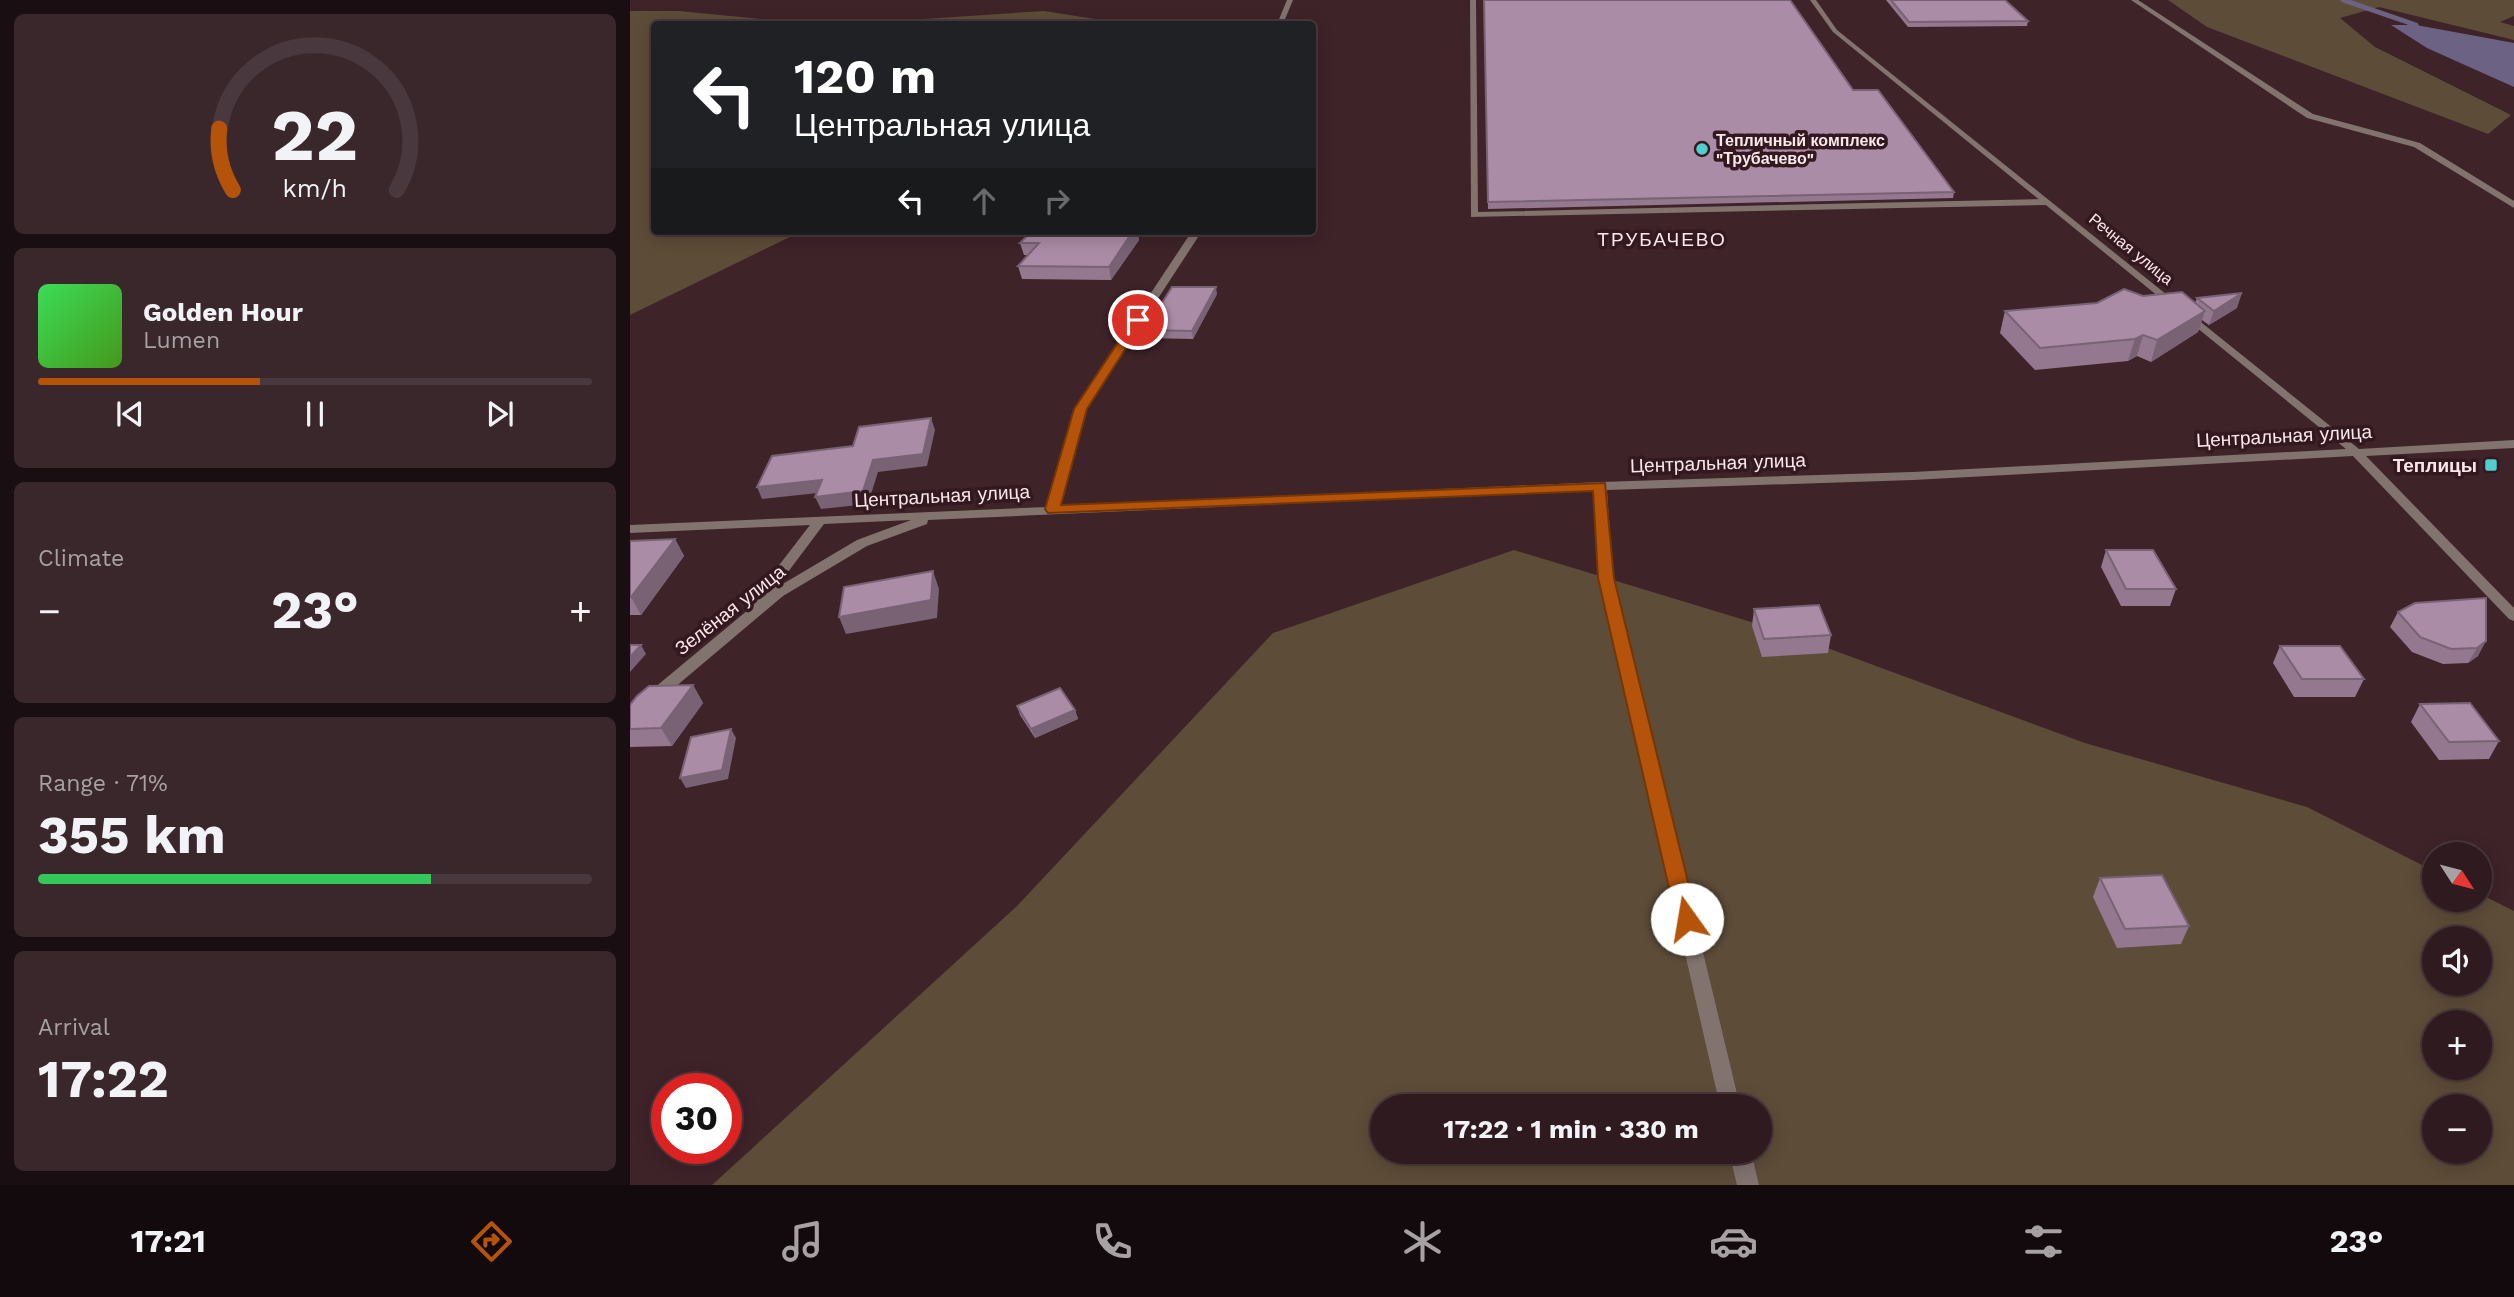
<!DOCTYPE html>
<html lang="en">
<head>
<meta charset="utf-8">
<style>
  body { margin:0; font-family:"Work Sans",sans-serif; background:#3a272c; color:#f1f3f6; height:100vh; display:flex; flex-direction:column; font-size:26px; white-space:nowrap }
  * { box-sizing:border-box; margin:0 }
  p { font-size:23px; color:#a7a1a4 }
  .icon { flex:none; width:38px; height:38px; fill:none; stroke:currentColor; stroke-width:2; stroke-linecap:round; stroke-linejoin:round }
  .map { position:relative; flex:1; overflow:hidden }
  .side { display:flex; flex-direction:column; gap:14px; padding:14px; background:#190e11; width:630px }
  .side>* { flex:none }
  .hud { position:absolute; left:21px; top:21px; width:665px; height:214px; border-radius:7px; box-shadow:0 4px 18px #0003,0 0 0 2px #49383d; background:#202124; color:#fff; overflow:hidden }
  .needle { width:46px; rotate:126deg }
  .controls { position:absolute; left:1792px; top:842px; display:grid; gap:14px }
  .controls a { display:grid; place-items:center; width:70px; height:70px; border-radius:50%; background:#2e1a1f; box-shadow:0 4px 18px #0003,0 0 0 2px #49383d; font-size:35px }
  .speed { position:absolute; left:21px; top:1073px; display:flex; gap:14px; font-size:35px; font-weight:700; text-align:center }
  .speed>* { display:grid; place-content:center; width:91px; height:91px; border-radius:50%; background:#2e1a1f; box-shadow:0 4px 18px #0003,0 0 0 2px #49383d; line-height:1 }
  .speed .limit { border:10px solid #d22; background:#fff; color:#111 }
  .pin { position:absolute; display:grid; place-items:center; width:60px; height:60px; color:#fff; margin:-30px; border:4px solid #fff; border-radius:50%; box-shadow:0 2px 7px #0007 }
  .me { position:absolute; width:77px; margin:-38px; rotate:347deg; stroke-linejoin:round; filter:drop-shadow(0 0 5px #0008) }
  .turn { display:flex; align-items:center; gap:24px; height:147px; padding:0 28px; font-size:32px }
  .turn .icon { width:91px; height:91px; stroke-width:2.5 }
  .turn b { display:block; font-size:49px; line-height:60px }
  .lanes { display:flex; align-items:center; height:66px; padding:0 28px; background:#0003; justify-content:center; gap:35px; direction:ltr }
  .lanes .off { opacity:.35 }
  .big { font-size:52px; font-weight:700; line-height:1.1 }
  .side .card { flex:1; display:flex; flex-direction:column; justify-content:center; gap:10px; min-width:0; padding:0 24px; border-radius:10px; background:#3a272c }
  .side .dial { align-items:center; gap:0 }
  .dial svg { height:182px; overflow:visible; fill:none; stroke:#49383d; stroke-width:7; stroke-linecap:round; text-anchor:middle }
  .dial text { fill:#f1f3f6; stroke:none }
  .song { display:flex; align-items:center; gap:21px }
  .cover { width:84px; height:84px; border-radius:10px; background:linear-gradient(135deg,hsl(130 70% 55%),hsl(100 70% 35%)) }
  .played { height:7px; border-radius:4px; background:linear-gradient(90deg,#b45309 40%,#49383d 40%) }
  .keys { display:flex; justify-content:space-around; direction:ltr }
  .heat { display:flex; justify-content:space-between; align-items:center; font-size:38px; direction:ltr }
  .charge { height:10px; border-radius:5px; background:linear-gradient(90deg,#34c759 71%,#49383d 0) }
  .trip { position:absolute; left:740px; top:1094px; width:402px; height:70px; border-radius:35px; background:#2e1a1f; box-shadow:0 4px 18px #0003,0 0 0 2px #49383d; font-weight:700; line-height:70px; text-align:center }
  .menu { display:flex; height:112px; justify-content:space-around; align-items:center; background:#120a0c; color:#a7a1a4 }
  .menu .icon { width:49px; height:49px }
  .menu .current { color:#b45309 }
  .menu b { font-size:32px; color:#f1f3f6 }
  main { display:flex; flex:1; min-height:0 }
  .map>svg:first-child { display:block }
</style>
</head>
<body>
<main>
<section class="side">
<div class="card dial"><svg viewBox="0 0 100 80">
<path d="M14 69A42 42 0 1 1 86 69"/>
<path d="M14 69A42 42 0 0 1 8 42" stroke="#b45309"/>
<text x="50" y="56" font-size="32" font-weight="700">22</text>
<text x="50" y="72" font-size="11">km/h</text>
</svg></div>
<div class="card">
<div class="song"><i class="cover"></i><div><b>Golden Hour</b><p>Lumen</p></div></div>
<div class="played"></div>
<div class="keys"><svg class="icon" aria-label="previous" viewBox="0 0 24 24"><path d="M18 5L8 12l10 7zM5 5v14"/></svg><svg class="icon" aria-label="pause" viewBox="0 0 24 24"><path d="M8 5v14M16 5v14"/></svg><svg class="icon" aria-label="next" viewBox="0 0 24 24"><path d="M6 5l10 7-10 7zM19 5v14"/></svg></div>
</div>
<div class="card"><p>Climate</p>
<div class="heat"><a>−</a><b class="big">23°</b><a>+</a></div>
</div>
<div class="card"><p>Range · 71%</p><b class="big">355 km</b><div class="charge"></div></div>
<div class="card"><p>Arrival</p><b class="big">17:22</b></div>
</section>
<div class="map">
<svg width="1884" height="1185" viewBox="0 0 1884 1185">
  <rect width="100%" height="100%" fill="#3e2329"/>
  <g fill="#5d4c38" fill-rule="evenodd">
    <polygon points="1538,0 1884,0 1884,16 1870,22 1884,26 1884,40 1749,7 1710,18 1745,47 1881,115 1858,134 1577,27"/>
    <polygon points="0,11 49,11 185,24 24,24 24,231 172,231 0,315"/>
    <polygon points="414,11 465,19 460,24 218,24"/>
    <path d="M884,550L1154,632L1455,743L1677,807L1804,871V900H1850V894L1884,911V1185H82L387,906L643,633ZM1804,938H1850V984H1804ZM1804,1022H1850V1068H1804ZM752,1106H1130V1152H752ZM1804,1106H1850V1152H1804Z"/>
  </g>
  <polygon fill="#6c6384" points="1761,25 1786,25 1884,43 1884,87 1797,48"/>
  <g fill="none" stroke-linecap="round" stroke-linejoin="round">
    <polyline stroke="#6c6384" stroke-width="5" points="1713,0 1786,25"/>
    <g fill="#82736f" fill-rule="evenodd">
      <polygon points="840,0 846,0 848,212 1415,199 1419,202 1415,205 841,217"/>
      <polygon points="1501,0 1508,0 1683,114 1790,143 1884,201 1884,208 1784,147 1677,118"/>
    </g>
    <g fill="#82736f" fill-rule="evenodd">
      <polygon points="657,0 663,0 653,24 647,24"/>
      <path d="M1180,0H1186L1207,30L1729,449L1884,440V448L1736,456L1884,608V621L1879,619L1723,456L1283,480L977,490L983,578L1110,1106H1090L969,578L964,490L298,520L297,524L237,546L153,596L6,720L0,721V708L124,605L121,602L123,599L180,525L0,533V525L417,507L444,409L562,231H572L456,409L430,506L970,482L1283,472L1716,449L1203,32ZM281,520L227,540L146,588L194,524Z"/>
      <polygon points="1099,1152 1121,1152 1129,1185 1107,1185"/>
    </g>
  </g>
  <g fill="#93788f">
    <polygon points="854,0 1223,90 1324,192 1323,198 858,209"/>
    <polygon points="1256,0 1375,0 1398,21 1397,26 1278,27"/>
    <polygon points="402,231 507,231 509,240 481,280 392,279 388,266 398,255 394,255 390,243"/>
    <polygon points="587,294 563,339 517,338 515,330"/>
    <polygon points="1513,296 1565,303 1567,298 1607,308 1579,325 1572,320 1568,332 1521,362 1507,356 1498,361 1405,370 1370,333 1375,311 1467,303"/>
    <polygon points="45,539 54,556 11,615 0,615 0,541"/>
    <polygon points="1476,550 1546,589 1540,606 1491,606 1471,567"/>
    <polygon points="1856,598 1848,656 1838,663 1813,664 1782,652 1760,627 1768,612"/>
    <polygon points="1124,609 1201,635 1198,653 1132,657 1122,626"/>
    <polygon points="1650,646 1734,679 1725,697 1664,697 1643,663"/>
    <polygon points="63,685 73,703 42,746 0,747 0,705"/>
    <polygon points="1790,704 1869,741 1859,759 1809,760 1781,722"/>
    <polygon points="387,706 445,710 448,719 405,738 390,715"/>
    <polygon points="1470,878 1559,926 1551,944 1487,948 1463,897"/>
  </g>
  <g fill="#786274">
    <polygon points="686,39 687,47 682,58 682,47"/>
    <polygon points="496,231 507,231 509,240 481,280 479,267"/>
    <polygon points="586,287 587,294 563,339 562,331"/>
    <polygon points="1612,293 1607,308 1579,325 1584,311"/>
    <polygon points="1575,311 1568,332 1521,362 1527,340"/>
    <polygon points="1513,335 1507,356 1498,361 1505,339"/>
    <polygon points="301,418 305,430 297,466 248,472 238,504 191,509 185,497 243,460"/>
    <polygon points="192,480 197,492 132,499 127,487"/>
    <polygon points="45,539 54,556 11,615 1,597"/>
    <polygon points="303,571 309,589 307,618 216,634 209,617"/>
    <polygon points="1856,641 1848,656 1838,663 1847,648"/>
    <polygon points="11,645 16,654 0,672 0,657"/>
    <polygon points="63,685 73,703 42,746 31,728"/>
    <polygon points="445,710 448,719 405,738 401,729"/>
    <polygon points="101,729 106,738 98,779 56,788 50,778"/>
  </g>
  <g fill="#ab8ca6" stroke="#786274" stroke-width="2">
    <polygon points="854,0 1160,0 1223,90 1248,90 1324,192 858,202"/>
    <polygon points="1261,0 1375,0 1398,21 1279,22"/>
    <polygon points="682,39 686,39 682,47"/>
    <polygon points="402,231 503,231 479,267 388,266 409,243 390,243"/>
    <polygon points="542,287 586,287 562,331 515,330"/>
    <polygon points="1494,289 1513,296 1552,292 1575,311 1527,340 1513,335 1505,339 1410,348 1375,311 1467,303"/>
    <polygon points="1612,293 1584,311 1567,298"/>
    <polygon points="301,418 293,454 243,460 233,491 185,497 192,480 127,487 142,456 223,446 229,427"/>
    <polygon points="45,539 1,597 0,597 0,541"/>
    <polygon points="1476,550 1523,550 1546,589 1496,589"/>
    <polygon points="303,571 301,600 209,617 214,587"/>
    <polygon points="1856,598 1856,641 1847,648 1821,649 1790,637 1768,612 1785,603"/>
    <polygon points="1189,605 1201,635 1134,639 1124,609"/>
    <polygon points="0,645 11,645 0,657"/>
    <polygon points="1650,646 1710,646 1734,679 1672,679"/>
    <polygon points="63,685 31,728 0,729 0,705 7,696 19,686"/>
    <polygon points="430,688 445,710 401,729 387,706"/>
    <polygon points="1840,703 1869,741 1819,742 1790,704"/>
    <polygon points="101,729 92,770 50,778 61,737"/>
    <polygon points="1532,875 1559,926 1495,929 1470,878"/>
  </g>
  <polygon fill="#b45309" stroke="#753606" stroke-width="2" points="508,317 514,320 457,409 431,505 975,483 984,578 1067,919 1064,925 1057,928 1049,925 1046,919 968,578 963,491 418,513 415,509 444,409 504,318"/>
  <g fill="#52cdcd" stroke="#33191f" stroke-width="2.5">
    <circle cx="1072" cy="149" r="7"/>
    <rect x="1854" y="458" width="14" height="14" rx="3.5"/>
  </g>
  <g text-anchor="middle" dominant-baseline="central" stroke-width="7" stroke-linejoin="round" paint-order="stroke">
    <g font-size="16" font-weight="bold" fill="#fae7ea" stroke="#33191f" text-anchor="start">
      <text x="1086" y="140">Тепличный комплекс<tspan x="1086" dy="18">"Трубачево"</tspan></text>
    </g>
    <g font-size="16" fill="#fae7ea" stroke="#33191f">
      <text transform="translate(1501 249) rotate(39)">Речная улица</text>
    </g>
    <g font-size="19" letter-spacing="2" fill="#fae7ea" stroke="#33191f">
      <text x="1032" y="239">ТРУБАЧЕВО</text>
    </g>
    <g font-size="19" fill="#fae7ea" stroke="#33191f">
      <text transform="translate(1654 436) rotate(-3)">Центральная улица</text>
      <text transform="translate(1088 463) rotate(-2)">Центральная улица</text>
      <text transform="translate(312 496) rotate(-3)">Центральная улица</text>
      <text transform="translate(100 610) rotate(-38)">Зелёная улица</text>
    </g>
    <g font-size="19" font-weight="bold" fill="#fae7ea" stroke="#33191f" text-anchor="end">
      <text x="1847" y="465">Теплицы</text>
    </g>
  </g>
</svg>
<div class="controls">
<a><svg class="needle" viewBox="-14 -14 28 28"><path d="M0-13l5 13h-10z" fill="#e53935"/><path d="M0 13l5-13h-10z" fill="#a7a1a4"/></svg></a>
<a><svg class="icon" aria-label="sound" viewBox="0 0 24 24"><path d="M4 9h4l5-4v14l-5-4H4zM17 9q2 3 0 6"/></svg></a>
<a>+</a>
<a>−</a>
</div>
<div class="speed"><div class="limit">30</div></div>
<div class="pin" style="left:508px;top:320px;background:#d93025"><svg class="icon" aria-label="arrive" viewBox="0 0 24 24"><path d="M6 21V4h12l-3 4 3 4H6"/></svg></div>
<svg class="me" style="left:1057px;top:919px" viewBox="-20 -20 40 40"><circle r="19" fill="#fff"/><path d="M0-13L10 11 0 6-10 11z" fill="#b45309"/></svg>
<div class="trip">17:22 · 1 min · 330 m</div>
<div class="hud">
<div class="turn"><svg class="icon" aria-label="left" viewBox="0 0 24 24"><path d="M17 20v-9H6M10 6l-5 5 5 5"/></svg><div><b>120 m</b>Центральная улица</div></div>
<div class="lanes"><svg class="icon" aria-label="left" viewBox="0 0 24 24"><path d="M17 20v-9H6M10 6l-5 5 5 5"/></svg><svg class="icon off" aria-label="ahead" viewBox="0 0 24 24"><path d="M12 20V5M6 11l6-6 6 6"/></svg><svg class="icon off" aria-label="right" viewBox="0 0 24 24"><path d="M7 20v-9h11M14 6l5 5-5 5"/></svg></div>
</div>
</div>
</main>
<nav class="menu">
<b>17:21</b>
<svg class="icon current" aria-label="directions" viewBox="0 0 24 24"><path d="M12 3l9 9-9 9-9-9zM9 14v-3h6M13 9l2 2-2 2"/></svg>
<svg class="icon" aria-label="music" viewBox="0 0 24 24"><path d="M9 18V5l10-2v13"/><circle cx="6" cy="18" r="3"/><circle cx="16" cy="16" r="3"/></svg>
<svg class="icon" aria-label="phone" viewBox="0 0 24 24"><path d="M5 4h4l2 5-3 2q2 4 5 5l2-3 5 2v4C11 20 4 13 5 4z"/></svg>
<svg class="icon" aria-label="climate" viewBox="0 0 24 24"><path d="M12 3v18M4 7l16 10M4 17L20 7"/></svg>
<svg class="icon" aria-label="car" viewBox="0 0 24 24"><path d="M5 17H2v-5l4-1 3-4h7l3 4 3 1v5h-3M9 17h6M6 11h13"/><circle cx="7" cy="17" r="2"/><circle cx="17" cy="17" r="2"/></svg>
<svg class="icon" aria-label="filters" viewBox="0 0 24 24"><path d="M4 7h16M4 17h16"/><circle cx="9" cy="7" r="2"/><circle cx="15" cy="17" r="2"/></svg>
<b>23°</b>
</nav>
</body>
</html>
